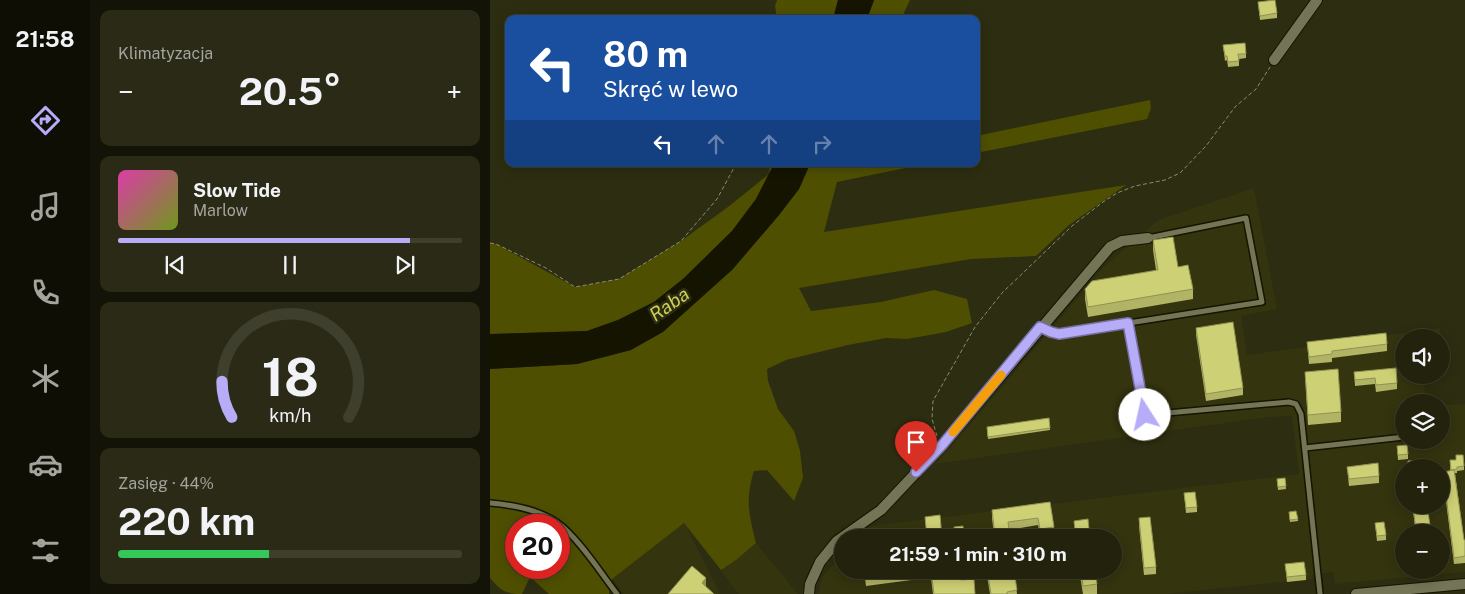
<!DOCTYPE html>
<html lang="pl">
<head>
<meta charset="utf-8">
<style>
  body { margin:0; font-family:"Public Sans",sans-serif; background:#2a2a16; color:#f1f3f6; height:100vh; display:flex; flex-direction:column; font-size:19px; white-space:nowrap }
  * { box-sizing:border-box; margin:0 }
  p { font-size:16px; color:#a2a49d }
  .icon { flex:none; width:28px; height:28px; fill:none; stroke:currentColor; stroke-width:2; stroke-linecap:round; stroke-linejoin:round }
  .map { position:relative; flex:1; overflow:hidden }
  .details { display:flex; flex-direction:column; gap:10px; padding:10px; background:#131307; width:400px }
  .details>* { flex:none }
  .guide { position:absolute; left:15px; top:15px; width:475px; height:152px; border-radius:10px; box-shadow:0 2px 12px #0003,0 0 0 1px #3f3f2e; background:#1a4fa0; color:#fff; overflow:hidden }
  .controls { position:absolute; left:905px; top:329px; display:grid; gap:10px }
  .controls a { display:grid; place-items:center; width:55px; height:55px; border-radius:50%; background:#22220d; box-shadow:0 2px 12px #0003,0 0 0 1px #3f3f2e; font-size:25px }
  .speed { position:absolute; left:15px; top:514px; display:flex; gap:10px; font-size:25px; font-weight:700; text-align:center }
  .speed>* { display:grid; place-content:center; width:65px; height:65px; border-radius:50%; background:#22220d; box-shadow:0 2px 12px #0003,0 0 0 1px #3f3f2e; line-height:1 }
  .speed .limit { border:8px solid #d22; background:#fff; color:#111 }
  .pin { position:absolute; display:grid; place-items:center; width:42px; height:42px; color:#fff; margin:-51px -21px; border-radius:50% 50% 50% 0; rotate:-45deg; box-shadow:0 0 5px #0007 }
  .pin .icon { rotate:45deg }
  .me { position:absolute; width:55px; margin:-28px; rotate:350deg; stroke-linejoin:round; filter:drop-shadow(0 0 4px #0008) }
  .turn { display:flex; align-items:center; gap:18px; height:105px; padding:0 15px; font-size:22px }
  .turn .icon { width:65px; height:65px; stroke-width:2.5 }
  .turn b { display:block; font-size:35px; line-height:42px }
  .lanes { display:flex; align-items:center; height:48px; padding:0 15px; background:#0003; justify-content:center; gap:25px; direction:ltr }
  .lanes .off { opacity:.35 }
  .big { font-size:38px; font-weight:700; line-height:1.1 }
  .details .widget { flex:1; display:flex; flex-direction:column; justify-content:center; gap:8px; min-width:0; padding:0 18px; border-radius:10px; background:#2a2a16 }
  .details .dial { align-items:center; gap:0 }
  .dial svg { height:130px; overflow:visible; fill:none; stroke:#3f3f2e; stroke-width:7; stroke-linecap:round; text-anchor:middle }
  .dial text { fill:#f1f3f6; stroke:none }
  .song { display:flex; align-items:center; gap:15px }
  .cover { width:60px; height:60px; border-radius:8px; background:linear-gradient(135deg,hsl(320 70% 55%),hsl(80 70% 35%)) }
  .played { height:5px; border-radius:2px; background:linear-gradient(90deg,#b6acf8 85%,#3f3f2e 85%) }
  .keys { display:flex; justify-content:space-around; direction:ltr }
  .heat { display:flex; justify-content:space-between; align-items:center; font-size:28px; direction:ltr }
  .charge { height:8px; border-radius:4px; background:linear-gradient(90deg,#34c759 44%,#3f3f2e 0) }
  .trip { position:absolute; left:344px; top:529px; width:288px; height:50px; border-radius:25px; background:#22220d; box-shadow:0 2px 12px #0003,0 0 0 1px #3f3f2e; font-weight:700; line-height:50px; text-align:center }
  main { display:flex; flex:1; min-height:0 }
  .tab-bar { display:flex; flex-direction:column; width:90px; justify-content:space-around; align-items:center; background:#0e0e05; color:#a2a49d }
  .tab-bar .icon { width:35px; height:35px }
  .tab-bar .current { color:#b6acf8 }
  .tab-bar b { font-size:22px; color:#f1f3f6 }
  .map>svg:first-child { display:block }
</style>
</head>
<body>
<main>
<nav class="tab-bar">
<b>21:58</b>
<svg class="icon current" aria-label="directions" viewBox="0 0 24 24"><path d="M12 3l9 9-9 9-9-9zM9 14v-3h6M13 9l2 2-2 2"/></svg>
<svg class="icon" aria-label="music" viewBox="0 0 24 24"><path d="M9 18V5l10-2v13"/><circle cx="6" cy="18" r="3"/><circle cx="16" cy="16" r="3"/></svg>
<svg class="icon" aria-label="phone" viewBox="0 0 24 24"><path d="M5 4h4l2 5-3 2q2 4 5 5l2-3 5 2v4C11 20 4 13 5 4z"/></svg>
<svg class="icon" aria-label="climate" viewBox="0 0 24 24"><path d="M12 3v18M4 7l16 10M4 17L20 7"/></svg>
<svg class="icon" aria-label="car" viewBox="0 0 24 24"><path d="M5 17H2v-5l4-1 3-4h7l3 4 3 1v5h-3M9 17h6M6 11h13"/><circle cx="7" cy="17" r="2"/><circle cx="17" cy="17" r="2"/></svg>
<svg class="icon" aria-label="filters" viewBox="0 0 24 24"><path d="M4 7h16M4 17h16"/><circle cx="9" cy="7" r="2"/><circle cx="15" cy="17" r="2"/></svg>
</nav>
<section class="details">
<div class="widget"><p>Klimatyzacja</p>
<div class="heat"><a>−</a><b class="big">20.5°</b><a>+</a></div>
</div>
<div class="widget">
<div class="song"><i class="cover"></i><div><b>Slow Tide</b><p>Marlow</p></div></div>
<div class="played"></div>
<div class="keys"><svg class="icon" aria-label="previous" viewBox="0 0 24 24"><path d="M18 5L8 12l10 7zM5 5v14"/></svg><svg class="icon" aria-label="pause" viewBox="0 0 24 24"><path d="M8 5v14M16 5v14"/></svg><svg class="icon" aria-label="next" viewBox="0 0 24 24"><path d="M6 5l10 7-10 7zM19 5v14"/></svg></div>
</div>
<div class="widget dial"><svg viewBox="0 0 100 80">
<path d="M14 69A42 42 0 1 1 86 69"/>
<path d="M14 69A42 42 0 0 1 8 47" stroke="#b6acf8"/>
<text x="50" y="56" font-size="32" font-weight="700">18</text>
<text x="50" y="72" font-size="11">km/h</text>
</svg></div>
<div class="widget"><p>Zasięg · 44%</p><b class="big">220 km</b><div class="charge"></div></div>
</section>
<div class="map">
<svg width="975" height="594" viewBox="0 0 975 594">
  <rect width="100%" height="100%" fill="#2d2d11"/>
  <g fill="#34340f" fill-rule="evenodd">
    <path d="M764,188L787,309L751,316L757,355L950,328L951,338H914V375H933L936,402H914V440H951V405L975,404V572L845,584L843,572L822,575V579L676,594H328L333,576L352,555V570H622V538L369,537L380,526L809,474L802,416L779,417L445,464L461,447L614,267L668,220ZM914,468H951V505H914ZM914,532H951V570H914Z"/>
    <polygon points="194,522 230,594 134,594 122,579"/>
    <polygon points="266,543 308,594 249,594 242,586 231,570 246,560"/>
  </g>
  <g fill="#4f4f02" fill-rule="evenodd">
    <polygon points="287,0 348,0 343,19 287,19 285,6"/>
    <polygon points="384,0 420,0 411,19 377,19"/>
    <polygon points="660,100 661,108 657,119 486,153 486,136"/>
    <polygon points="280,164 284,164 266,199 242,231 193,279 164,302 128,320 97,331 0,334 0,243 6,244 85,287 129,279 191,241 238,207 279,174"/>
    <path d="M320,164H435L347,182L334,232L636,185L579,225L546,256L481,259L309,288L321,311L391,302L444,290L477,299L482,323L456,332L417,339L396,338L358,345L296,360L277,369L278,381L288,409L304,431L310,451L313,478L304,501L277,470L264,471C255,500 259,515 266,543L246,560L231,570L194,523L122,579L119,594H59L40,577L32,594C16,594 11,591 0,578V369L87,364L141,350L242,270L289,215L309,189ZM26,525H69V568H26Z"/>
  </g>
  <g fill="#141400">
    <polygon points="348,0 384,0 377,19 343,19"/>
    <polygon points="284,164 320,164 309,189 289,215 242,270 173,332 141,350 87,364 0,369 0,334 97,331 128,320 164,302 193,279 242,231 266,199"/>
  </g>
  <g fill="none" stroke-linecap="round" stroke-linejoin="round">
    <defs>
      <g id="lane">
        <polyline points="638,323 655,415 799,402 806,404 811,414 830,594"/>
        <polyline points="552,328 561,333 569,334 772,302 756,218 658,238"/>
        <polyline points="815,448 914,437"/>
        <path d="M0,503C24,505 55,511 73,527C94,546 110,572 127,594"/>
      </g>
      <g id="street">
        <polyline points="784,60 827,0"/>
        <polyline points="319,594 320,584 330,562 347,541 391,510 453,444 620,247 632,241 658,238"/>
        <polyline points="866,594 975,584"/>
      </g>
    </defs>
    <use href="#lane" stroke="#151500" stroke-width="8"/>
    <use href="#street" stroke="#151500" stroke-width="12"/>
    <g stroke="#8b8c75" stroke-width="1" stroke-dasharray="4 2.5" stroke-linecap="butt">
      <polyline points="0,243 6,244 56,268 85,287 129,279 191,241 227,199 246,164"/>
      <polyline points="447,436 442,419 443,401 485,327 512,293 582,226 613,202 627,193 645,186 675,180 690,173 716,146 745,107 766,89 780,67"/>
    </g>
    <use href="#lane" stroke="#747556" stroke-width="5"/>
    <use href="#street" stroke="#747556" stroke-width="10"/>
  </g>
  <g fill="#b1b365">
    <polygon points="768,2 787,13 787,18 770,20"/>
    <polygon points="733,45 756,54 756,58 749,59 749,66 738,67 737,60 735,61"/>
    <polygon points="663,240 688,267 703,289 703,299 598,317 595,299 595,289 666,270 663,250"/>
    <polygon points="706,328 753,388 753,395 716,401 706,335"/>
    <polygon points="817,342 897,344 897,351 842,358 842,362 819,364"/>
    <polygon points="815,372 851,412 851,422 818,425"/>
    <polygon points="864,372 907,383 907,389 886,392 885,384 865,386"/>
    <polygon points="560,428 560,430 498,439 497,429"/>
    <polygon points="907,446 918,454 918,459 908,460"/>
    <polygon points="960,460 966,460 974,466 974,470 967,471 967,473 965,473 974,540 975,540 975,563 964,564 953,478 953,472 960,471"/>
    <polygon points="857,467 889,476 889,483 859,486"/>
    <polygon points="795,478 796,489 788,490 787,479"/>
    <polygon points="694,493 707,507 707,512 696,513"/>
    <polygon points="560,502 564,527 564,535 550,537 548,525 519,530 504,535 502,518 502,510"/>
    <polygon points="922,505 937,505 941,532 926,532"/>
    <polygon points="799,514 808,519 808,521 800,522"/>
    <polygon points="649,518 666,567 666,574 654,575 649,526"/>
    <polygon points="584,521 600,538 585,538"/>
    <polygon points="885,523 896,535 896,540 887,541"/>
    <polygon points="795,564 816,575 816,580 797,582"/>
    <polygon points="374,570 429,570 429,579 376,586"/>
    <polygon points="440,570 456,570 457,574 471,580 485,594 443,594"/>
    <polygon points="496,570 524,570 527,594 500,594"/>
    <polygon points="589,570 605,570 607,584 607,594 593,594"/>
  </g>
  <polygon fill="#909252" points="216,578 216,588 212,583"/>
  <g fill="#ced075" stroke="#909252">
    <polygon points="785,0 787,13 770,16 768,2"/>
    <polygon points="755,43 756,54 748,54 749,61 738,62 737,56 735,56 733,45"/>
    <polygon points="683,237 688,267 698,265 703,289 598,307 595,289 602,281 668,270 663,240"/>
    <polygon points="743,322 753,388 716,394 706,328"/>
    <polygon points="896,333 897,344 842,351 842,354 819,357 817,342"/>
    <polygon points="906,368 907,383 886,385 885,378 865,380 864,372"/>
    <polygon points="848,369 851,412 818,415 815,372"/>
    <polygon points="559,418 560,428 498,437 497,427"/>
    <polygon points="917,445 918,454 908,455 907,446"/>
    <polygon points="966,455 973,455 974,466 967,467 967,469 961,470 960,460 966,460"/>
    <polygon points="930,460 931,468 918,468 918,461"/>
    <polygon points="888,463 889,476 859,479 857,467"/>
    <polygon points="964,470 974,540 975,540 975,556 964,558 953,472"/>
    <polygon points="795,478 796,486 788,487 787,479"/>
    <polygon points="705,492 707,507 696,508 694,493"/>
    <polygon points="560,502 564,527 550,529 548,518 518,522 520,538 493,538 493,537 505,535 502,510"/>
    <polygon points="923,505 937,505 941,532 926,532"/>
    <polygon points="806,511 808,519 800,520 799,512"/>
    <polygon points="450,515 452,538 437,538 435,517"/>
    <polygon points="660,517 666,567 654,568 649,518"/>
    <polygon points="598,519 600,538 586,538 584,521"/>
    <polygon points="894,522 896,535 887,536 885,523"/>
    <polygon points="473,526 474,538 465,538 464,527"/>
    <polygon points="814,562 816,575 797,577 795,564"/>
    <polygon points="202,566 216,578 212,583 224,594 178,594"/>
    <polygon points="375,570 429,570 429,572 376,579"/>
    <polygon points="441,570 456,570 457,574 470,573 471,580 484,579 485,594 444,594"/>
    <polygon points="497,570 524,570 527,590 517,592 517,594 501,594"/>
    <polygon points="591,570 605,570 607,584 593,586"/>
  </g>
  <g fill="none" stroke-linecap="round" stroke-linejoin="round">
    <defs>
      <polyline id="route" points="426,472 453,444 550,327 561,332 569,334 638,323 655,415"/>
    </defs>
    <use href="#route" stroke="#7670a1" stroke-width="12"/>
    <use href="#route" stroke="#b6acf8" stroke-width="9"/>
    <polyline stroke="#f59e0b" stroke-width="9" points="463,432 511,375"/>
  </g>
  <g text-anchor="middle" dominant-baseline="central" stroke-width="5" stroke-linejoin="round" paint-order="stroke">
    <g font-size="19" font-style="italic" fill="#cfd056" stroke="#2d2d11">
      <text transform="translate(179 304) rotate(-35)">Raba</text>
    </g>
  </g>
</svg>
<div class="controls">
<a><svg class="icon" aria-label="sound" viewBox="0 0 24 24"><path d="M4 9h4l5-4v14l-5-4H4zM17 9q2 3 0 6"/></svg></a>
<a><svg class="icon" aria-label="layers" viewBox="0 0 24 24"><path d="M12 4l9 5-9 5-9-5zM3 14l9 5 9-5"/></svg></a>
<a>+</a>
<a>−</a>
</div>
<div class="speed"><div class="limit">20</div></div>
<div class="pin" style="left:426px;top:472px;background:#d93025"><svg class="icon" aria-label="arrive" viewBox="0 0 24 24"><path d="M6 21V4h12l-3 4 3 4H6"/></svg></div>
<svg class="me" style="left:655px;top:415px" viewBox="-20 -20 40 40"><circle r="19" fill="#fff"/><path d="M0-13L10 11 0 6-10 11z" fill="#b6acf8"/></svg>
<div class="trip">21:59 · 1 min · 310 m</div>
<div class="guide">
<div class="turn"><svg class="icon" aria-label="left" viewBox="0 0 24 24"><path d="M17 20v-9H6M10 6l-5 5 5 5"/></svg><div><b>80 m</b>Skręć w lewo</div></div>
<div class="lanes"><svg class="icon" aria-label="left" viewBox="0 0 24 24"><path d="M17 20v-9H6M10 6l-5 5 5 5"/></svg><svg class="icon off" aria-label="ahead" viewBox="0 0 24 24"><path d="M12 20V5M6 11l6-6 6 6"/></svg><svg class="icon off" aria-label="ahead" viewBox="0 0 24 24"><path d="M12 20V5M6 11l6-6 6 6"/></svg><svg class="icon off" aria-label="right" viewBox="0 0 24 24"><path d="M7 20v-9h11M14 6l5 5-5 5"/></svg></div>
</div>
</div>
</main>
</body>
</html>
